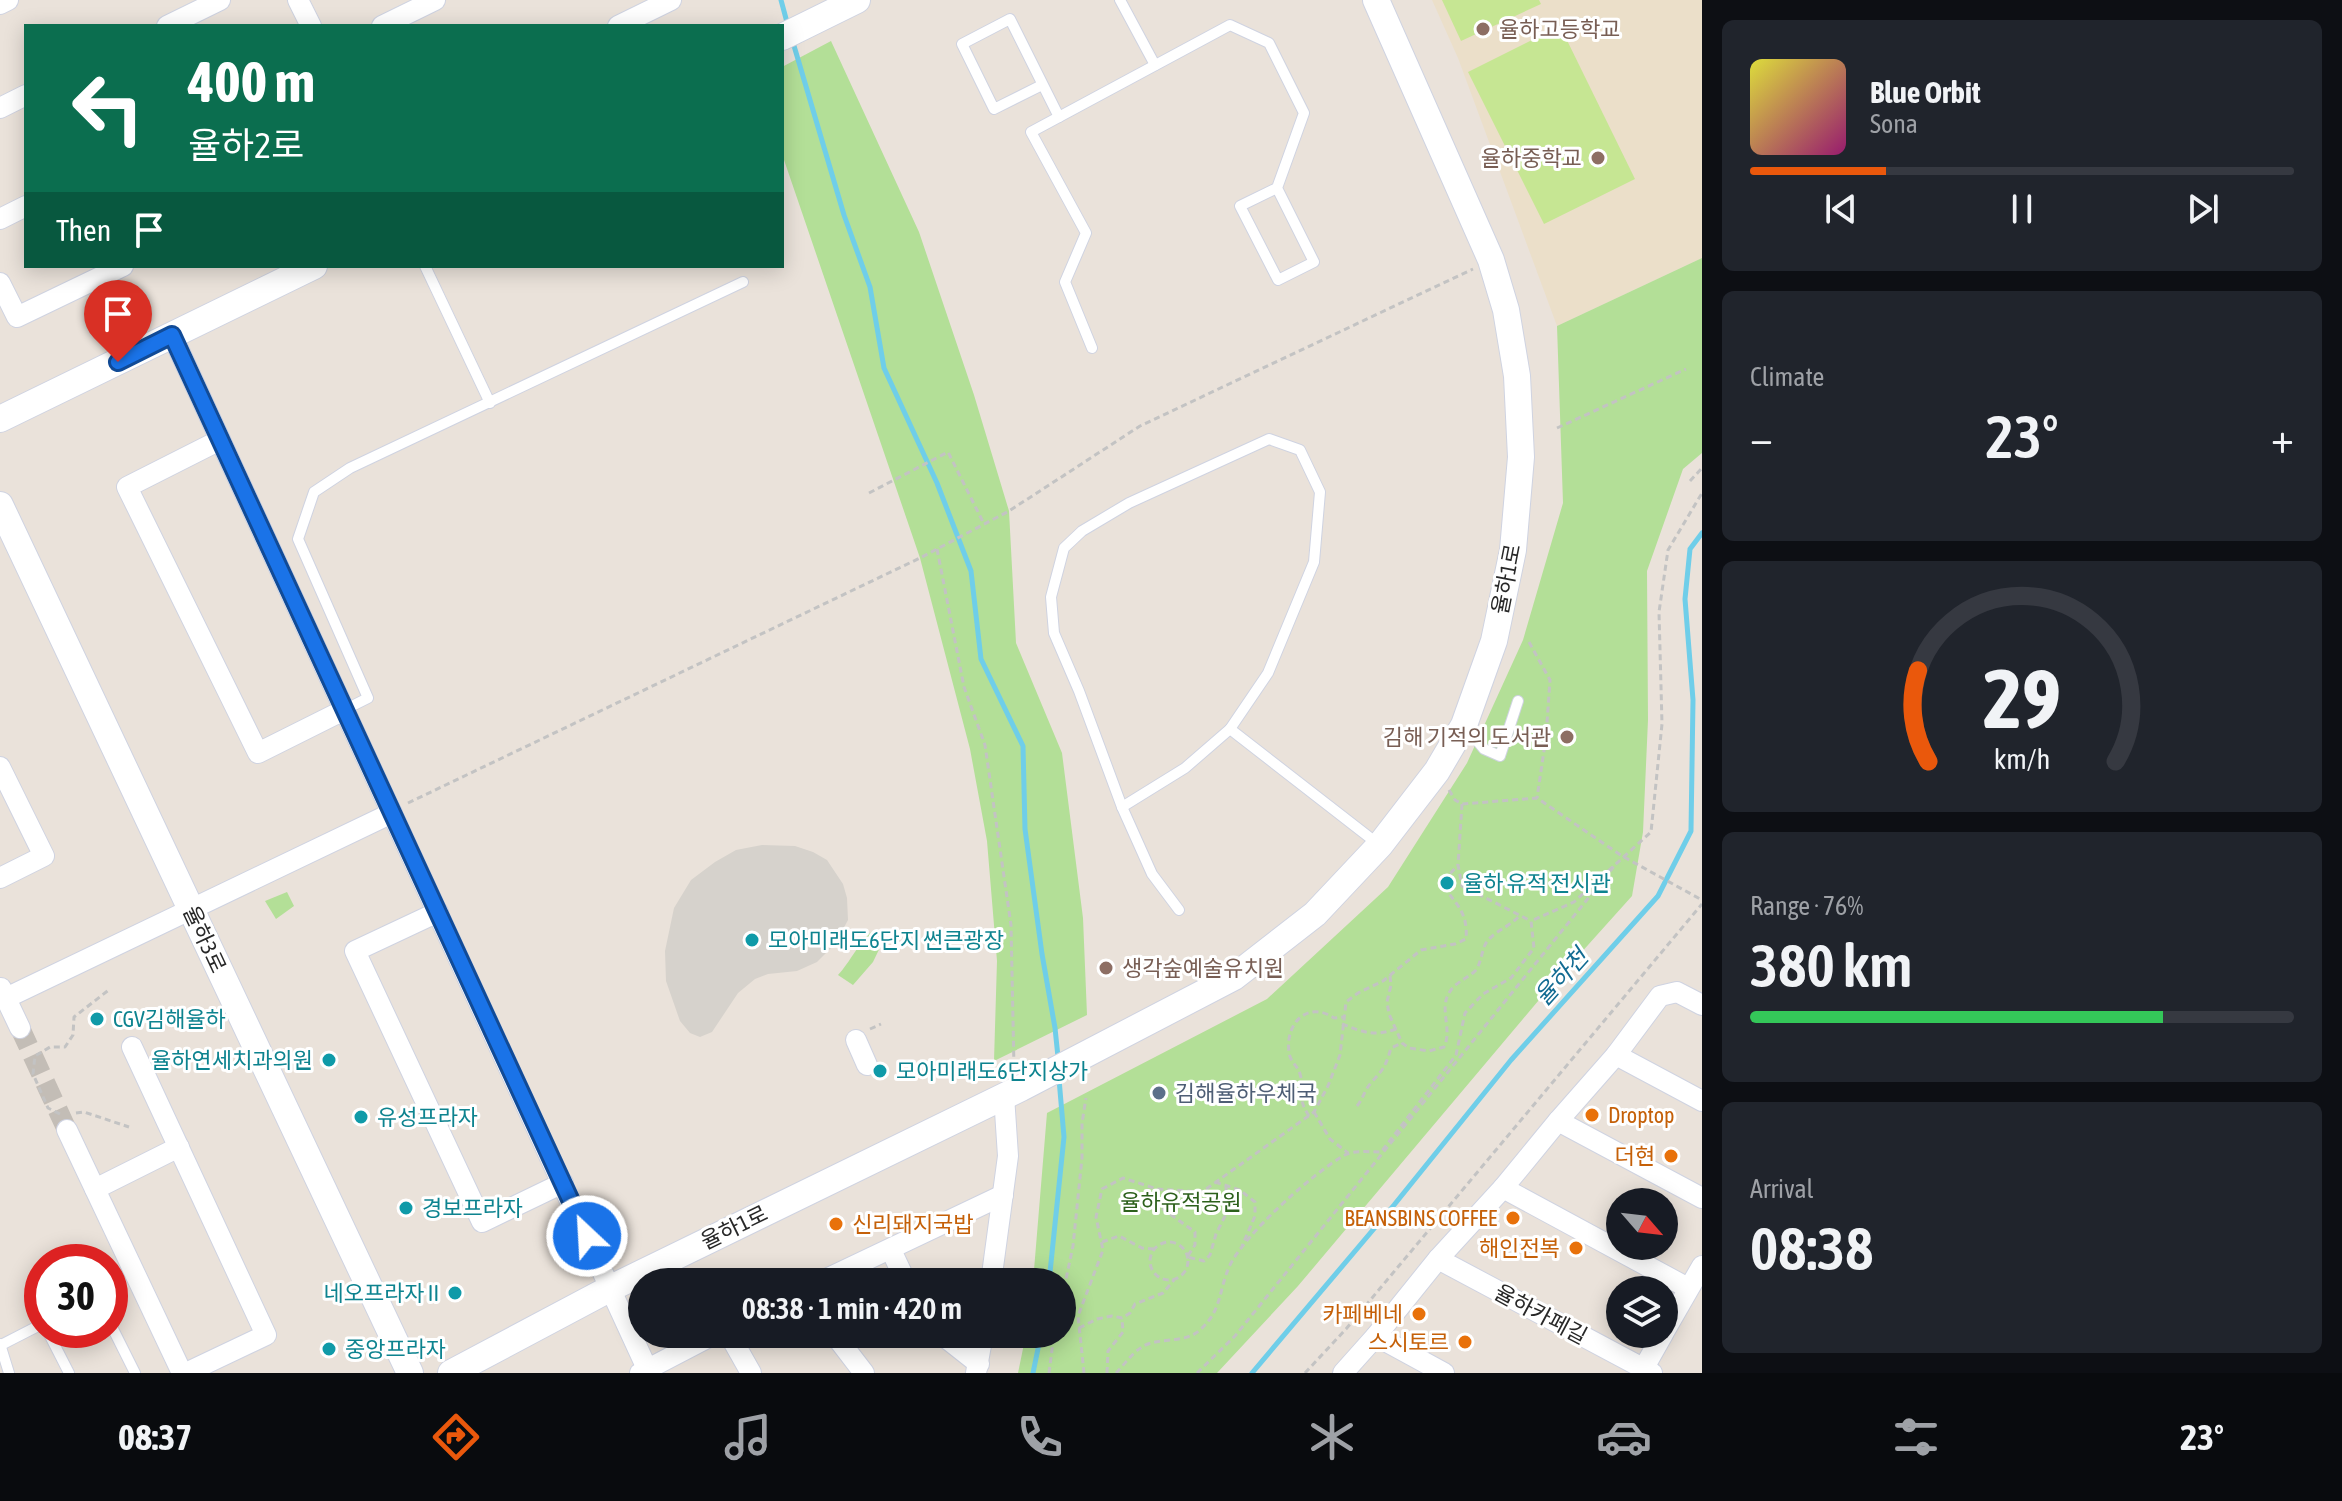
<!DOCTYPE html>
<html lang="en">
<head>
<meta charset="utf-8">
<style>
  body { margin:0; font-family:"Asap Condensed","Noto Sans KR",sans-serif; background:#20242c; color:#f1f3f6; height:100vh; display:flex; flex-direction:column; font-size:30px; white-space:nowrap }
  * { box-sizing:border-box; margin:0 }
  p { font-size:26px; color:#9ea1a6 }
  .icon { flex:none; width:44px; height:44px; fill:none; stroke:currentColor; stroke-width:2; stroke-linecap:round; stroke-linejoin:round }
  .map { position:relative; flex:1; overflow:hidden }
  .panel { display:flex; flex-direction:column; gap:20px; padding:20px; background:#0d0f14; width:640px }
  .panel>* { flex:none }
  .guide { position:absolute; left:24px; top:24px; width:760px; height:244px; border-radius:0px; box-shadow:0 4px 20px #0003; background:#0b6e4f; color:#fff; overflow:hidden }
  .needle { width:52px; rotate:118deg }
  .tools { position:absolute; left:1606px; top:1188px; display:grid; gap:16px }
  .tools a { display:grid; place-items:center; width:72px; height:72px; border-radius:50%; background:#171b24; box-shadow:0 4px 20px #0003; font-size:40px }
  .speed { position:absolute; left:24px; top:1244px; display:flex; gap:16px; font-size:40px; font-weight:700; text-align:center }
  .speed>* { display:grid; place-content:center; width:104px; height:104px; border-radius:50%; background:#171b24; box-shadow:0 4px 20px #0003; line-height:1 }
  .speed .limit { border:12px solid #d22; background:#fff; color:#111 }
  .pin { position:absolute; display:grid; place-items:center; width:68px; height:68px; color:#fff; margin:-82px -34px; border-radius:50% 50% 50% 0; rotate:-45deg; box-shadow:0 0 8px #0007 }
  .pin .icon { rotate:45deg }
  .me { position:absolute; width:88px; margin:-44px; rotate:335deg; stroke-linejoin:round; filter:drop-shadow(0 0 6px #0008) }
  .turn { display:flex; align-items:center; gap:28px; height:168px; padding:0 32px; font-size:36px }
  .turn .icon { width:104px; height:104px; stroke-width:2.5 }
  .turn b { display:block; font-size:56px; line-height:68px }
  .then { display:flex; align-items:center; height:76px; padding:0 32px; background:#0003; gap:16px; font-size:30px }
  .big { font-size:60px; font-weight:600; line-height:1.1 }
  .panel .tile { flex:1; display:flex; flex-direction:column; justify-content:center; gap:12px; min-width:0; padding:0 28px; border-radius:12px; background:#20242c }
  .panel .dial { align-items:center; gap:0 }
  .dial svg { height:208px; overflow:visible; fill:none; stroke:#363941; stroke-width:7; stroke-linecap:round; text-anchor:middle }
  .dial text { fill:#f1f3f6; stroke:none }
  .song { display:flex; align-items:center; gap:24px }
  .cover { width:96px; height:96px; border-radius:12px; background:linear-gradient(135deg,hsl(60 70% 55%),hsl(320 70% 35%)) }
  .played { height:8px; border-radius:4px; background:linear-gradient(90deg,#ea580c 25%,#363941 25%) }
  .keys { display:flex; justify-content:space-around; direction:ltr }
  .heat { display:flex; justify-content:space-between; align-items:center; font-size:44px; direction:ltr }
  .charge { height:12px; border-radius:6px; background:linear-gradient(90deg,#34c759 76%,#363941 0) }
  .trip { position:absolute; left:628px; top:1268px; width:448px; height:80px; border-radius:40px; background:#171b24; box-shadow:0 4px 20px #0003; font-weight:600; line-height:80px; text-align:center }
  .dock { display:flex; height:128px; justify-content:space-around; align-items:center; background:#090b0e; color:#9ea1a6 }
  .dock .icon { width:56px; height:56px }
  .dock .active { color:#ea580c }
  .dock b { font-size:36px; color:#f1f3f6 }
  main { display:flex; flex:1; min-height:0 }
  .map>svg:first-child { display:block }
</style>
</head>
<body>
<main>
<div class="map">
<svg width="1702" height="1373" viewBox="0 0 1702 1373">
  <rect width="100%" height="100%" fill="#eae2da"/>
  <polygon fill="#ebdfc9" points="1432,0 1702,0 1702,258 1557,326 1458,58"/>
  <g fill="#b3df97">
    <polygon points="831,41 919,232 974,395 1009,511 1016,643 1062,753 1083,918 1087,1015 994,1061 997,961 987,841 970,749 920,558 782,154 782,67"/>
    <polygon points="1702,258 1702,453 1683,469 1647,571 1648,720 1643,832 1632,896 1544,994 1298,1286 1217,1373 1018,1373 1026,1334 1062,1334 1062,1282 1033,1282 1047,1113 1267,999 1388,887 1467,763 1523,640 1563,503 1557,326"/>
    <polygon points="287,892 294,906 276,919 265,901"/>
    <path d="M873,931L885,937L873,962L853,985L838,975C849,964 862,937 873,931Z"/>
  </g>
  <g fill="#c6e693">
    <polygon points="1442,0 1539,0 1541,4 1461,41"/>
    <polygon points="1560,26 1635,179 1544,224 1468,72"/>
  </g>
  <polygon fill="#d6d2cc" points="762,845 795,846 813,852 827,860 843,884 847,898 848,920 835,944 817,962 797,971 768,974 755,979 738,993 712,1032 700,1037 690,1033 680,1021 666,981 665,951 674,908 691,880 715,862 736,850"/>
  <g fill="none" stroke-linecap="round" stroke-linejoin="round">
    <g stroke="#6fcee9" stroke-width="5">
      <polyline points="781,0 788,26"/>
      <polyline points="792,39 844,215 870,287 884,368 937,483 971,571 981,659 1023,746 1025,829 1042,954 1055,1028 1058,1057"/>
      <polyline points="1049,1282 1064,1137 1059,1079"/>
      <polyline points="1033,1373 1041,1334"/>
      <polyline points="1252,1373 1394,1205 1511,1060 1658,896 1691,831 1693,700 1685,599 1690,549 1702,533"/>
    </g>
    <polyline stroke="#c3bdb6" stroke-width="20" stroke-dasharray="20 10" stroke-linecap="butt" points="20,1028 67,1130"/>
    <defs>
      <g id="service">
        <polyline points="1120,0 1155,65"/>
        <polyline points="1042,85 994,109 962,44 1010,19 1059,117"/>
        <polyline points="425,266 490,403"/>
        <polyline points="1092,348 1065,282 1086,233 1031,132 1230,25 1269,43 1304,113 1277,188 1314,262 1278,280 1240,206 1277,188"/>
        <polyline points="344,710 368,698 298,539 314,492 350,468 743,282"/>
        <polyline points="1465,726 1484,749 1500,756 1518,701"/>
        <polyline points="1122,807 1185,768 1230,729 1378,844"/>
        <polyline points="1179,910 1152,874 1122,807 1079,691 1054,633 1051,597 1064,548 1082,531 1129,503 1269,439 1300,450 1320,492 1314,562 1268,673 1230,729"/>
        <polyline points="110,1323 135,1373"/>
        <polyline points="47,1330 69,1373"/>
        <polyline points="0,1344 9,1373"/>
        <polyline points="1,1345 42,1324"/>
      </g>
      <g id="minor">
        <polyline points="298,0 311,26"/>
        <polyline points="0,4 8,0"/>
        <polyline points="167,26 220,0"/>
        <polyline points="382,26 435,0"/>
        <polyline points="618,26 671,0"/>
        <polyline points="0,108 26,95"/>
        <polyline points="0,219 26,206"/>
        <polyline points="0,283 17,317 123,266"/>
        <polyline points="172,335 649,1373"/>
        <polyline points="220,440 127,487 258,753 344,710"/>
        <polyline points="0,767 44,856 0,878"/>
        <polyline points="438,912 355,951 482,1222 563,1183"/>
        <polyline points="1,988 20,1028"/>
        <polyline points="6,998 392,813"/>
        <polyline points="856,1040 867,1065"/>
        <polyline points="132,1047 266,1335 186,1373"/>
        <polyline points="1616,1055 1702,1101"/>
        <polyline points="1558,1121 1702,1198"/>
        <polyline points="67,1130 182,1373"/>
        <polyline points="1503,1188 1688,1288"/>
        <polyline points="95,1189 179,1147"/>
        <polyline points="891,1250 906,1282"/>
        <polyline points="1438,1259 1652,1373"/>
        <polyline points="820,1282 1003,1195"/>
        <polyline points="991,1282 1008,1156 1004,1096"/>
        <polyline points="1664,1332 1702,1266"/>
        <polyline points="729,1334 751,1373"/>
        <polyline points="834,1334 864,1373"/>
        <polyline points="941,1334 979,1364"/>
        <polyline points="1376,1336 1444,1373"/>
        <polyline points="640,1373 715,1334"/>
        <polyline points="976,1373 983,1334"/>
        <polyline points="1343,1373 1376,1336 1438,1259 1503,1188 1558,1121 1616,1055 1660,996 1677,992 1702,1005"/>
        <polyline points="1641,1373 1663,1334"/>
      </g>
      <g id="tertiary">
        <polyline points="782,37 857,0"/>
        <polyline points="0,419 314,266"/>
        <polyline points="0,505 410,1373"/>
        <polyline points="451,1373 611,1288 1021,1088 1234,977 1315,914 1380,845 1437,771 1464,725 1494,641 1513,550 1521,457 1517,376 1506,310 1491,260 1376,0"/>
      </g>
    </defs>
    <use href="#service" stroke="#cfd3e1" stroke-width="12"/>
    <use href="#minor" stroke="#cfd3e1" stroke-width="22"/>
    <use href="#tertiary" stroke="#cfd3e1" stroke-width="28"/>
    <g stroke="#c3c3c3" stroke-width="3" stroke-dasharray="6 4" stroke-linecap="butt">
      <polyline points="1557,428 1686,369"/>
      <polyline points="1690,481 1702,468"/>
      <polyline points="869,493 948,452 984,524"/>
      <polyline points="937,549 964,687 985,745 1011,925 1014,1068"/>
      <polyline points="1529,642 1550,680 1546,737 1537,798"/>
      <polyline points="1449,790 1455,800 1462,804 1537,798 1622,856 1702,900"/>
      <polyline points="408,803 920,558 1009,511 1140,426 1473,269"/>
      <polyline points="1462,804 1458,865 1462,886 1531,921"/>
      <path d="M1390,976L1391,985L1387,1002L1389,1014L1402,1043L1409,1048L1429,1051L1444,1047C1452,1031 1441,1013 1447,997C1453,983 1463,981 1474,972C1481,966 1481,952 1486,943C1495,930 1510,927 1520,915"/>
      <path d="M1342,1024C1363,1032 1374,1037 1396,1029"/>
      <polyline points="870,1029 881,1024"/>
      <path d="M1357,1106C1363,1099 1365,1089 1371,1083C1384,1068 1385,1068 1391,1048L1402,1043"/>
      <polyline points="1314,1112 1330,1139 1348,1153"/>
      <polyline points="76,1113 84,1112 129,1127"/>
      <polyline points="60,1114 48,1108 33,1074 35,1056 50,1047 65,1047 73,1035 74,1017 110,989"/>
      <path d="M1309,1116C1295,1094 1306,1094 1300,1074C1298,1066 1290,1062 1289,1052C1285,1024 1307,1000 1334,1018L1343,1017"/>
      <polyline points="1215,1182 1240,1190 1255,1202 1255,1216 1242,1246"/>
      <polyline points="1157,1189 1163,1209 1195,1232 1195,1245 1187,1257 1204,1261 1210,1255 1216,1234 1227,1212 1226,1186"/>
      <polyline points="1102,1242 1119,1236 1142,1248 1154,1249"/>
      <circle cx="1169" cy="1261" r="19"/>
      <polyline points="1062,1298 1073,1246 1082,1158 1082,1123 1086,1098"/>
      <polyline points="1079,1328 1097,1319 1112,1316 1122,1318 1130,1313 1135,1304 1163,1293 1174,1280"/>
      <polyline points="1049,1373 1054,1334"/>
      <path d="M1084,1373L1078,1316L1103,1250L1096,1217L1102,1189L1123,1178L1157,1189L1202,1192L1314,1112L1328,1086L1340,1055L1346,1002L1358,993L1383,981L1421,950L1455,944L1466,939C1468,916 1459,906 1445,889L1448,876L1458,865"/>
      <polyline points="1107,1373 1108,1351 1123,1332 1122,1318"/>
      <path d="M1116,1373C1124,1365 1133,1352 1142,1347C1157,1337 1185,1344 1200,1330C1223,1309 1218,1291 1230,1265C1245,1234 1314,1172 1345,1155C1354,1150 1370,1152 1381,1152L1456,1055L1465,1013L1483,994L1511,978L1534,948L1531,921L1574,902L1651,832L1662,724L1659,612L1668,550L1702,493"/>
      <polyline points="1197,1373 1235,1336 1615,865"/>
      <polyline points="1305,1373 1346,1329 1702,904"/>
    </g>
    <use href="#service" stroke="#fff" stroke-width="10"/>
    <use href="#minor" stroke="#fff" stroke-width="20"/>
    <use href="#tertiary" stroke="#fff" stroke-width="26"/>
  </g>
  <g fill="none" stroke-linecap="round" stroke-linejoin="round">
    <defs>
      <polyline id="route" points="118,362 172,335 587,1236"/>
    </defs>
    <use href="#route" stroke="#114b97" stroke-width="20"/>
    <use href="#route" stroke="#1a73e8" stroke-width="14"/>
  </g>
  <g fill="#8d6e63" stroke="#fff" stroke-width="3">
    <circle cx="1483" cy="29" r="8"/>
    <circle cx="1598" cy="158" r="8"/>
    <circle cx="1567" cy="737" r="8"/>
    <circle cx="1106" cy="968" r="8"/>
  </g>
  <g fill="#0f9aa8" stroke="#fff" stroke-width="3">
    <circle cx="1447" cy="883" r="8"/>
    <circle cx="752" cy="940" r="8"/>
    <circle cx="97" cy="1019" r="8"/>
    <circle cx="329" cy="1060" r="8"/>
    <circle cx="880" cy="1071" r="8"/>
    <circle cx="361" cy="1117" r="8"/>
    <circle cx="406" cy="1208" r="8"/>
    <circle cx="455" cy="1293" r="8"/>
    <circle cx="329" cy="1349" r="8"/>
  </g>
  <circle fill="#5c6f8a" stroke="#fff" stroke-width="3" cx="1159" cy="1093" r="8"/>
  <g fill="#e8710a" stroke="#fff" stroke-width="3">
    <circle cx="1592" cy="1115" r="8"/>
    <circle cx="1671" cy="1156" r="8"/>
    <circle cx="1513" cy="1218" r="8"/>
    <circle cx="836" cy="1224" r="8"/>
    <circle cx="1576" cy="1248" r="8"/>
    <circle cx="1419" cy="1314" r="8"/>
    <circle cx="1465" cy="1342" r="8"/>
  </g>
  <g text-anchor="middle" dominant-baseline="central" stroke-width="6" stroke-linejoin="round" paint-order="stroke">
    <g font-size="22" fill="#785e54" stroke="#fff" text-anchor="start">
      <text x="1499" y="29">율하고등학교</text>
      <text x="1582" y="158" text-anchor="end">율하중학교</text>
      <text x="1551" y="737" text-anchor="end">김해 기적의 도서관</text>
      <text x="1122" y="968">생각숲예술유치원</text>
    </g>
    <g font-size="22" fill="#282828" stroke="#fff">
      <text transform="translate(1506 579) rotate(-79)">율하1로</text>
      <text transform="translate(205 939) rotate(65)">율하3로</text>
      <text transform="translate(734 1227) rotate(-26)">율하1로</text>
      <text transform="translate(1541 1314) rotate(28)">율하카페길</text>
    </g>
    <g font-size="22" fill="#0d838f" stroke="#fff" text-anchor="start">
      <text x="1463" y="883">율하 유적 전시관</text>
      <text x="768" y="940">모아미래도6단지 썬큰광장</text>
      <text x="113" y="1019">CGV김해율하</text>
      <text x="313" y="1060" text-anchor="end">율하연세치과의원</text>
      <text x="896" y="1071">모아미래도6단지상가</text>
      <text x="377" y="1117">유성프라자</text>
      <text x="422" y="1208">경보프라자</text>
      <text x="439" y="1293" text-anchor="end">네오프라자 II</text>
      <text x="345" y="1349">중앙프라자</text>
    </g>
    <g font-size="22" fill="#4e5e75" stroke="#fff" text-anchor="start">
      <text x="1175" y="1093">김해율하우체국</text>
    </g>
    <g font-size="22" fill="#c56008" stroke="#fff" text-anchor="end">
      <text x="1608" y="1115" text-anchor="start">Droptop</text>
      <text x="1655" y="1156">더현</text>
      <text x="1497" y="1218">BEANSBINS COFFEE</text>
      <text x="852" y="1224" text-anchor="start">신리돼지국밥</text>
      <text x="1560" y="1248">해인전복</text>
      <text x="1403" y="1314">카페베네</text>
      <text x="1449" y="1342">스시토르</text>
    </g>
    <g font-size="22" fill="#2d611c" stroke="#fff">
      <text x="1181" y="1202">율하유적공원</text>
    </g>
    <g font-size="24" font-style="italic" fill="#126b92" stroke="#fff">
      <text transform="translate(1561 977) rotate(-48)">율하천</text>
    </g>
  </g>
</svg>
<div class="tools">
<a><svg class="needle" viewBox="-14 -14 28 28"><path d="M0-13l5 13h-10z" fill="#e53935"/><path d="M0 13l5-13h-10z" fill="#9ea1a6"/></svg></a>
<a><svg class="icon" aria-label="layers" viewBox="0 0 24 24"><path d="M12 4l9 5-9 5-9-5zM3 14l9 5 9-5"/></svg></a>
</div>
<div class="speed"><div class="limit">30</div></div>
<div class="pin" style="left:118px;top:362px;background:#d93025"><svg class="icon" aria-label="arrive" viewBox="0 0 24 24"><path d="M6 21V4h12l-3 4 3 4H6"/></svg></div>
<svg class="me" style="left:587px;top:1236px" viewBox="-20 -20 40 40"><circle r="17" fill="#1a73e8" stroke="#fff" stroke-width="3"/><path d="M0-11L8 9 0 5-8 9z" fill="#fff"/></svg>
<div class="trip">08:38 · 1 min · 420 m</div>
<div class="guide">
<div class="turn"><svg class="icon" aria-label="left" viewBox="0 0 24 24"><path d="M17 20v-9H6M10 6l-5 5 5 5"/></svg><div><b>400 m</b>율하2로</div></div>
<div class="then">Then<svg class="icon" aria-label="arrive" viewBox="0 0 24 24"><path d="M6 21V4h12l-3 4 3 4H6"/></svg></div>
</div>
</div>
<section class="panel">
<div class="tile">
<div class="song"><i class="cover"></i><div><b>Blue Orbit</b><p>Sona</p></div></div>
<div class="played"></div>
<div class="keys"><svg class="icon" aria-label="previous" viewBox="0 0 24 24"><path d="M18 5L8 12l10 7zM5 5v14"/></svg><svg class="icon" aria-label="pause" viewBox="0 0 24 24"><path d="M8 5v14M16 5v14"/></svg><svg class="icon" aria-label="next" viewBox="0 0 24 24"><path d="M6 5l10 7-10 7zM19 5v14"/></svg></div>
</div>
<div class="tile"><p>Climate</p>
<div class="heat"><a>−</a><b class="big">23°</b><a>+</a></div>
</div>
<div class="tile dial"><svg viewBox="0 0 100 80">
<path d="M14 69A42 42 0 1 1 86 69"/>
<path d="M14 69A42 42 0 0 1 10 34" stroke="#ea580c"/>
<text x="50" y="56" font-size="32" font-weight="700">29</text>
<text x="50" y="72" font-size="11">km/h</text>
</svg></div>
<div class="tile"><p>Range · 76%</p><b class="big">380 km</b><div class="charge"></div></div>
<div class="tile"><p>Arrival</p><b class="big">08:38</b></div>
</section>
</main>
<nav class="dock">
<b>08:37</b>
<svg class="icon active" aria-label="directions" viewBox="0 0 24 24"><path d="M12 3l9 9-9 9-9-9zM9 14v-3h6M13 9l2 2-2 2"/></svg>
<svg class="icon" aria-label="music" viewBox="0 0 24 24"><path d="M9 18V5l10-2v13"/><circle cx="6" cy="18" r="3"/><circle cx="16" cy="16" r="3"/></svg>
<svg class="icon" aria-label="phone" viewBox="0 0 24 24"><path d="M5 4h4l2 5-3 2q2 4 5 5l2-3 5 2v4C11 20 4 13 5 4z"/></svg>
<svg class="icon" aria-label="climate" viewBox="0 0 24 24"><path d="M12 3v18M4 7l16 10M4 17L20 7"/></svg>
<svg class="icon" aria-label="car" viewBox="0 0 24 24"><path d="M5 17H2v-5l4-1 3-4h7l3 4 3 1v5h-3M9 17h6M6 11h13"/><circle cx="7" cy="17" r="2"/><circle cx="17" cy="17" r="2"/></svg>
<svg class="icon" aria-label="filters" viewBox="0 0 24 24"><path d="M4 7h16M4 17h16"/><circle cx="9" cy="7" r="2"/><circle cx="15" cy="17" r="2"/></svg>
<b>23°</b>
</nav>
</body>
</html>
